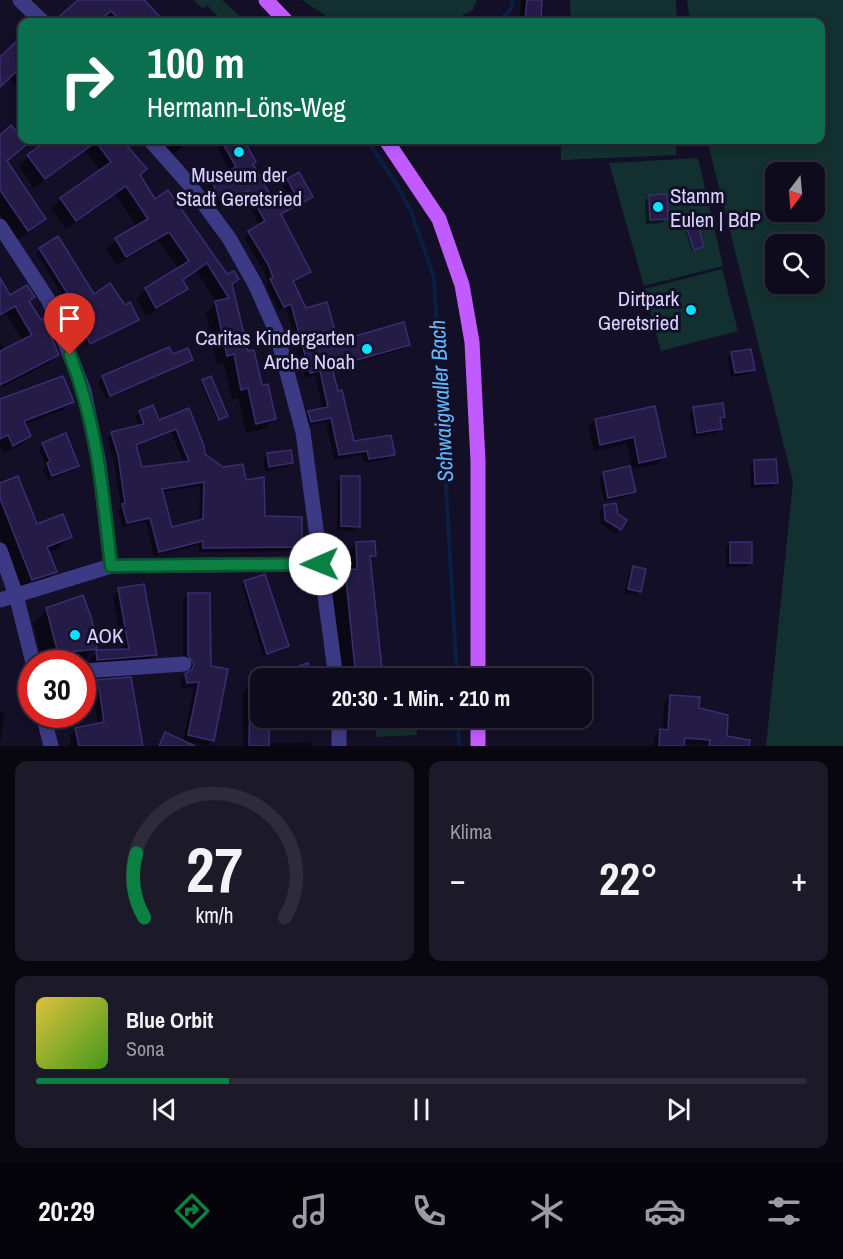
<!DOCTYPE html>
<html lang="de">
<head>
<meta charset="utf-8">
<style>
  body { margin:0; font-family:"Archivo Narrow",sans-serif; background:#1c1929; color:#f1f3f6; height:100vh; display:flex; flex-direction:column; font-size:22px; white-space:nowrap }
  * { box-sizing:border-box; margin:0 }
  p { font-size:20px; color:#9b9ba3 }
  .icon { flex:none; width:33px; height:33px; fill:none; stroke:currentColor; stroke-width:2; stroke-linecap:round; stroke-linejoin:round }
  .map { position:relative; height:746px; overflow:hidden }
  .drawer { display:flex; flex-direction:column; gap:15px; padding:15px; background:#08060f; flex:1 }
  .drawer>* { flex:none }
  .guide { position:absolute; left:18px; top:18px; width:807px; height:126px; border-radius:12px; box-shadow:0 3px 9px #0003,0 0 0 2px #2e2b3b; background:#0b6e4f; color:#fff; overflow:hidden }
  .needle { width:39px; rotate:196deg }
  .buttons { position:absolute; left:765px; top:162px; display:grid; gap:12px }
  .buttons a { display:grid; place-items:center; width:60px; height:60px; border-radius:12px; background:#0e0b1c; box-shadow:0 3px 9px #0003,0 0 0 2px #2e2b3b; font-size:30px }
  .speed { position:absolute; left:18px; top:650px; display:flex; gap:12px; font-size:30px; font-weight:700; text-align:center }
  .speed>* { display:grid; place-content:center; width:78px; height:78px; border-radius:50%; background:#0e0b1c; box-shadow:0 3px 9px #0003,0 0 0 2px #2e2b3b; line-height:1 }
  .speed .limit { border:9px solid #d22; background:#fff; color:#111 }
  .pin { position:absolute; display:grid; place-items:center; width:51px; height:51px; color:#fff; margin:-62px -26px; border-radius:50% 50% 50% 0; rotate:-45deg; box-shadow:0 0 6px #0007 }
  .pin .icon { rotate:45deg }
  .me { position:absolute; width:66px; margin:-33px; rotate:269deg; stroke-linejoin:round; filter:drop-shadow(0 0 4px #0008) }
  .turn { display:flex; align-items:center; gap:21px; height:126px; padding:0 30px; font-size:27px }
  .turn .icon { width:78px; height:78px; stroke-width:2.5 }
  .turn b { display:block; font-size:42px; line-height:51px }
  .big { font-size:45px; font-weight:800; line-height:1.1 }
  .drawer .widget { flex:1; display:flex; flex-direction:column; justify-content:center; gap:9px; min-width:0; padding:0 21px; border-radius:12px; background:#1c1929 }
  .drawer .dial { align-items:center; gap:0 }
  .dial svg { height:156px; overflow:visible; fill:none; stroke:#2e2b3b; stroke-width:7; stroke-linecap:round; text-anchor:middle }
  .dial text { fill:#f1f3f6; stroke:none }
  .song { display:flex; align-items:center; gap:18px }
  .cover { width:72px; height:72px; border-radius:9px; background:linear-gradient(135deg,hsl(50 70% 55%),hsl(100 70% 35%)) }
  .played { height:6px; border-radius:3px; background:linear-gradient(90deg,#0b8043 25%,#2e2b3b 25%) }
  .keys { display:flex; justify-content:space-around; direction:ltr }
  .heat { display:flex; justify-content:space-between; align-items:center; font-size:33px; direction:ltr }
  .drawer .tiles { flex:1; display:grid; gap:15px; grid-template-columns:1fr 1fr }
  .widget:last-child { grid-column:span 2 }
  .trip { position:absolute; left:250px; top:668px; width:342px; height:60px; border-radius:12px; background:#0e0b1c; box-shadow:0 3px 9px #0003,0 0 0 2px #2e2b3b; font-weight:800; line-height:60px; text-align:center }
  .tabs { display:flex; height:96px; justify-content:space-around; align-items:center; background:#06040b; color:#9b9ba3 }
  .tabs .icon { width:42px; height:42px }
  .tabs .on { color:#0b8043 }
  .tabs b { font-size:27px; color:#f1f3f6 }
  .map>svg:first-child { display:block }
</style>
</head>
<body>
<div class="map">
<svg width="843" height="746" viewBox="0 0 843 746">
  <rect width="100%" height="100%" fill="#130f26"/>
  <g fill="#12302f" fill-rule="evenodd">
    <polygon points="194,0 222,0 246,22 223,22 207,5 203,9"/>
    <polygon points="302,0 477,0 473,10 450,22 335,22"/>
    <polygon points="570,0 676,0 677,22 571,22"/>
    <path d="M687,0H843V746H766L793,482L707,140H820V22H690ZM776,172H814V212H776ZM776,244H814V284H776Z"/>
    <polygon points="561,140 676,140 676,155 561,160"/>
    <polygon points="698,158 723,266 644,286 609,163"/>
    <polygon points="722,269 738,331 661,351 644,289"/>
    <polygon points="375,717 415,717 417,735 376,737"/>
  </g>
  <g fill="#0007" fill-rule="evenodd">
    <polygon points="80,0 142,0 163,22 105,22 101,18 96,22 56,22"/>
    <polygon points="521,0 541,0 540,20 537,22 519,22"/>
    <polygon points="22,38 22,92 9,77 0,86 0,59"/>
    <polygon points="0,137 25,144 5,162 44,219 34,228 18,240 0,214"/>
    <polygon points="50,140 120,140 145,169 138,176 155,201 227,276 237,279 231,285 246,353 274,419 264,429 246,433 238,397 232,399 224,363 217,365 206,312 216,302 197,272 182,282 186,288 176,298 146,316 136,299 146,289 179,269 158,241 116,265 106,249 116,240 137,227 116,195 66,229 51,208 61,199 101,171 85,151 34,188 18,165"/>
    <polygon points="149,140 190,140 167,159"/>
    <polygon points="229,140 242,140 254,162 251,164 275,207 290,199 283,185 288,180 311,196 306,201 280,216 309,271 292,282 305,310 337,343 408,344 403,349 332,370 353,443 393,454 388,459 364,463 362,455 334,460 326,422 306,426 304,418 309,413 323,410 315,375 305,378 286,307 279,311 266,286 268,283 264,271 244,237 260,226 243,195 219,209 207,187 230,171 218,148"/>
    <polygon points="650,196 666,219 662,223 646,224 645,201"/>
    <polygon points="688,230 702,247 701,249 692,251 686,232"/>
    <polygon points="40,249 94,296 125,307 137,319 133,323 86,347 79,329 66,312 70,308 36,253"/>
    <polygon points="0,290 10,297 33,297 28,302 58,355 49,363 2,387 0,383 0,343 5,350 23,341 6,314 0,317"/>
    <polygon points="168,349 172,356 192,360 187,364 106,399 98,382 103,377"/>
    <polygon points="732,354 753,369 749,374 731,377 728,358"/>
    <polygon points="203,381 225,417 217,420 201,383"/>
    <polygon points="0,401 72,401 63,410 24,425 30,436 21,445 4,453 0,444"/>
    <polygon points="654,407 665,457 657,464 630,470 634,491 629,496 604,501 599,478 604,473 632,467 627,444 594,451 588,427 596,420"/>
    <polygon points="694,409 723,417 719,421 720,429 716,433 693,437 689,413"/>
    <path d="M188,410L204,455L244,481L264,518L300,546L296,551L199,552V545L154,556L146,521L122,527L118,510L121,508L114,461L107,438L112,434L139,427L135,417L140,412L159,422ZM171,432L184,463L141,469L135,447ZM200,486L199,522L171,529L161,492Z"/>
    <polygon points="43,444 77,465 73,470 48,480 43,469 46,466 39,449"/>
    <polygon points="268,454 291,463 287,467 265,471 263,459"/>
    <polygon points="754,462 776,482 772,487 751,488 750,466"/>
    <polygon points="342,478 358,526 354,531 337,530 337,483"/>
    <polygon points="0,484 36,526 71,536 59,548 48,552 56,571 44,583 21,590 0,538"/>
    <polygon points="604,506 620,529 615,533 601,524 600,511"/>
    <polygon points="356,543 374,555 369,560 381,678 341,678 332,585 344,573 343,557"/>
    <polygon points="731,543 751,562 746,567 726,567 726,548"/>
    <polygon points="633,568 640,591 635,595 625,593 629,572"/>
    <polygon points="245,582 288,646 285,649 263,656 242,585"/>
    <polygon points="119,590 155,654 148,661 91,666 90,658 97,652 122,651 113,596"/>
    <polygon points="189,594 213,740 207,746 183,741 194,687 181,688 180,681 188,671 183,662 183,600"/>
    <polygon points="47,610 96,648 82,662 43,663 33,624"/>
    <polygon points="129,679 141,746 68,746 71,743 70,735 76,729 98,725 93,693 82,694 82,682"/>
    <polygon points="261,681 261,717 267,717 268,743 311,742 311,746 243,746 243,692 250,685"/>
    <polygon points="671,697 698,709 725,737 736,739 735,746 683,744 683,746 654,746 654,737 663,731 664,703"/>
    <polygon points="0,712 5,713 0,743"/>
  </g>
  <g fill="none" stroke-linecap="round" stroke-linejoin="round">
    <g stroke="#0a1f44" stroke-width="4">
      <polyline points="498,22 510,11 513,0"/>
      <polyline points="367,140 394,180 411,211 434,278 457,678"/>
      <polyline points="458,717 459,746"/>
    </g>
  </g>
  <g fill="#241b47" stroke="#3b2d73" stroke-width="1.5" fill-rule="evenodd">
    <polygon points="78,0 144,0 165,22 122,22 111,11 98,22 53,22"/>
    <polygon points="527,0 542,0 541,21 525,20"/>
    <polygon points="22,36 22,66 0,87 0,57"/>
    <polygon points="11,125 27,144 7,161 46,219 28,231 0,190 0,135"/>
    <polygon points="48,140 122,140 147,169 140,175 155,199 168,190 227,274 234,271 239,279 232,284 248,351 254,350 262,385 268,384 276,419 256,424 248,388 241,390 234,354 227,356 215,301 229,298 207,263 183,280 188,289 156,308 145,288 189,261 169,232 126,257 115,238 148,219 126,186 76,221 60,198 111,162 96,142 45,179 27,155"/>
    <polygon points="221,140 244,140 256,162 253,164 276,205 295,194 287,179 299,172 313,197 281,214 311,272 293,281 306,308 327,302 338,341 404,322 410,345 332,367 338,391 342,390 354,441 391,435 395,455 369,459 367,451 339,455 331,418 311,422 308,411 328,407 320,371 310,373 291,304 284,307 270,279 273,278 269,266 248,231 265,221 248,191 224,205 211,181 236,167"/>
    <polygon points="667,194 668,219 650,220 649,195"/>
    <polygon points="698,226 704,247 694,250 687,229"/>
    <polygon points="58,236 94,294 110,283 125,305 130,302 139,320 90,344 82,325 69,307 74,304 39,248"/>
    <polygon points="0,278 10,295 27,285 35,297 29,301 41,320 43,318 59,355 0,385 0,351 32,335 15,306 0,315"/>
    <polygon points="169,347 173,354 188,348 193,360 110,396 102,376"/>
    <polygon points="751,349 755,370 735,373 731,352"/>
    <polygon points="63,376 74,402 24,421 31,436 13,446 8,435 0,439 0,399"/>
    <polygon points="211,376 228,416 219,420 202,380"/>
    <polygon points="723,403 725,417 720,418 722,429 697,433 693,407"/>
    <path d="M153,405L159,420L189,408L204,446L205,454L223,467L243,464L246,480L264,477L265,516L302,517V547L203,548V541L159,552L150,518L127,523L122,504L125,503L118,455L111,432L144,424L139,411ZM176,429L189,461L142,467L136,445ZM204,482L203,519L172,527L162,489Z"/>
    <polygon points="655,406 666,457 639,463 634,437 600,445 595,419"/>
    <polygon points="66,433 79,466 52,476 47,463 50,461 42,443"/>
    <polygon points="291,450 293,463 269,467 267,453"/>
    <polygon points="776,459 778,483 755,484 754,460"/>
    <polygon points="630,466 636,492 608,498 603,472"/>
    <polygon points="18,476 37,524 63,514 72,537 47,547 57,572 32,580 0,498 0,483"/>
    <polygon points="341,476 360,476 360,527 341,526"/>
    <polygon points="616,503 618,514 627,520 621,530 605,520 604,505"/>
    <polygon points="375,541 376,556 370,556 383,678 356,678 345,570 357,569 356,542"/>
    <rect x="730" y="542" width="22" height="21"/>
    <polygon points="633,566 646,569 641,592 628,589"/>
    <polygon points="265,574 289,646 267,654 244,581"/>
    <polygon points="144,584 157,655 97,660 96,650 129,649 118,588"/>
    <polygon points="188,593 210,593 211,666 228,669 214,741 188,735 199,682 187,683 185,674 192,669 194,664 188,655"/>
    <polygon points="83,595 92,620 97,649 58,653 46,608"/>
    <polygon points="308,663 313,678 269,678 269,676"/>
    <polygon points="131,677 143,746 79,746 75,728 104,722 99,687 82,689 82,681"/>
    <polygon points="261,679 261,717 269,717 269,746 249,746 250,683"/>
    <polygon points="670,695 700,697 699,708 728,715 727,736 750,740 749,746 709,746 710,740 685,738 684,746 659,746 660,729 668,730"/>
    <polygon points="165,732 195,746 159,746"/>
  </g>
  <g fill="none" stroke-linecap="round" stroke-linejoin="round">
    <g stroke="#3d3a85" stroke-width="15">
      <polyline points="20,0 43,22"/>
      <polyline points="150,140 189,184 229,238 255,284 276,331 303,432 336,678"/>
      <polyline points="0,226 49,301 84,391 99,463 111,566"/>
      <polyline points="0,550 16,595 33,663"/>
      <polyline points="0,600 111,566 319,564"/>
      <polyline points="82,671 184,664"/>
      <polyline points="43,714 51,746"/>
      <polyline points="339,717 339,746"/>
    </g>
    <g stroke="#c25bff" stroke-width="15">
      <polyline points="266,0 287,22"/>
      <polyline points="386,140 439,219 462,285 472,342 478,461 478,678"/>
      <polyline points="478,717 478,746"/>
    </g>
  </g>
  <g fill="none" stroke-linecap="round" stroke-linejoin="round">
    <defs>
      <path id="route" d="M70,355C97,424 103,493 111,566L320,564"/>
    </defs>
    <use href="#route" stroke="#07532c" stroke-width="15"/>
    <use href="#route" stroke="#0b8043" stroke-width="10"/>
  </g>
  <g fill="#00e5ff" stroke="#130f26" stroke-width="2">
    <circle cx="239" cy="152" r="6"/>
    <circle cx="658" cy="207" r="6"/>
    <circle cx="691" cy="310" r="6"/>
    <circle cx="367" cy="349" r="6"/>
    <circle cx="75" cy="635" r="6"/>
  </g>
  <g text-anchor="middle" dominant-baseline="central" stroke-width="6" stroke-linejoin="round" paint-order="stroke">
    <g font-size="21" fill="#d9d4ff" stroke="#130f26" text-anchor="start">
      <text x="239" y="174" text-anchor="middle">Museum der<tspan x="239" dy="24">Stadt Geretsried</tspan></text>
      <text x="670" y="195">Stamm<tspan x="670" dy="24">Eulen | BdP</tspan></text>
      <text x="679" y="298" text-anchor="end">Dirtpark<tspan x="679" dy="24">Geretsried</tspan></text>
      <text x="355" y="337" text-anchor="end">Caritas Kindergarten<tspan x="355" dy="24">Arche Noah</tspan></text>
      <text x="87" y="635">AOK</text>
    </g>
    <g font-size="22" font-style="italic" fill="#62b6ff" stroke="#130f26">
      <text transform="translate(441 401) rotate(-93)">Schwaigwaller Bach</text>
    </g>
  </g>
</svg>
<div class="buttons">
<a><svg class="needle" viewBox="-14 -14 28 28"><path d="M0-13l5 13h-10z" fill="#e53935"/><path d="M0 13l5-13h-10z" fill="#9b9ba3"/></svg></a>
<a><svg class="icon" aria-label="search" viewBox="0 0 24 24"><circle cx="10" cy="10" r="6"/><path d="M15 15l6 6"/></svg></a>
</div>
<div class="speed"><div class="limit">30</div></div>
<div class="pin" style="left:70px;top:355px;background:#d93025"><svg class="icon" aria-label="arrive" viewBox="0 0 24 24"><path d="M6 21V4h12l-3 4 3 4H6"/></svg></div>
<svg class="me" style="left:320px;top:564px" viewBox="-20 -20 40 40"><circle r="19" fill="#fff"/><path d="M0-13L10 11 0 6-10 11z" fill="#0b8043"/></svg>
<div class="trip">20:30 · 1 Min. · 210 m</div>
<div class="guide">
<div class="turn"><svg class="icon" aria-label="right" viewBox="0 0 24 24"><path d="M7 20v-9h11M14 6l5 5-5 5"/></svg><div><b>100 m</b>Hermann-Löns-Weg</div></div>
</div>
</div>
<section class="drawer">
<div class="tiles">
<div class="widget dial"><svg viewBox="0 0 100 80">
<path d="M14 69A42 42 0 1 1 86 69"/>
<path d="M14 69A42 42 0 0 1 10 36" stroke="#0b8043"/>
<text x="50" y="56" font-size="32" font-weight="700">27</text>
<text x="50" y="72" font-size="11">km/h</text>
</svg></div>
<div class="widget"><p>Klima</p>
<div class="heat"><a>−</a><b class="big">22°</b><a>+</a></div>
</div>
<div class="widget">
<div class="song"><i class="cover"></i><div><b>Blue Orbit</b><p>Sona</p></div></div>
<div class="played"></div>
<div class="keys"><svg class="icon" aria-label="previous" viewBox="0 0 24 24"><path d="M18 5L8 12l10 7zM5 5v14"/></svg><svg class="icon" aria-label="pause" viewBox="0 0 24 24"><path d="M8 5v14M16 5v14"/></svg><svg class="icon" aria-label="next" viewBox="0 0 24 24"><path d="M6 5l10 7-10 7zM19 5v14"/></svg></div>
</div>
</div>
</section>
<nav class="tabs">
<b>20:29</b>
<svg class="icon on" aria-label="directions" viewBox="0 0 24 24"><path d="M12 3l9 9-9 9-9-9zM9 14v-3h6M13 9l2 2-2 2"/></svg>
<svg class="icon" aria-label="music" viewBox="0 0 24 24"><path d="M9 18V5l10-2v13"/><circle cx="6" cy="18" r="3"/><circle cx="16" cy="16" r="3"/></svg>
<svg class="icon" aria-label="phone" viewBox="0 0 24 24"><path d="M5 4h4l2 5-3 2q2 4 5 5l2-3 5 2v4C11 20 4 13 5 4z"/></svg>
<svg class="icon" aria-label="climate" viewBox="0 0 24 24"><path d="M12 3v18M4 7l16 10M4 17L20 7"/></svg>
<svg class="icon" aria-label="car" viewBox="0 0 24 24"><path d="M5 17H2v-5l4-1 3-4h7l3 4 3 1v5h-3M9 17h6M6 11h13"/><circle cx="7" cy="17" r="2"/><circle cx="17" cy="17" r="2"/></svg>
<svg class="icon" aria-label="filters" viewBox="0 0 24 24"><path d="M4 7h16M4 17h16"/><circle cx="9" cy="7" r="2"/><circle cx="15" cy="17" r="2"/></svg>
</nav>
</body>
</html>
